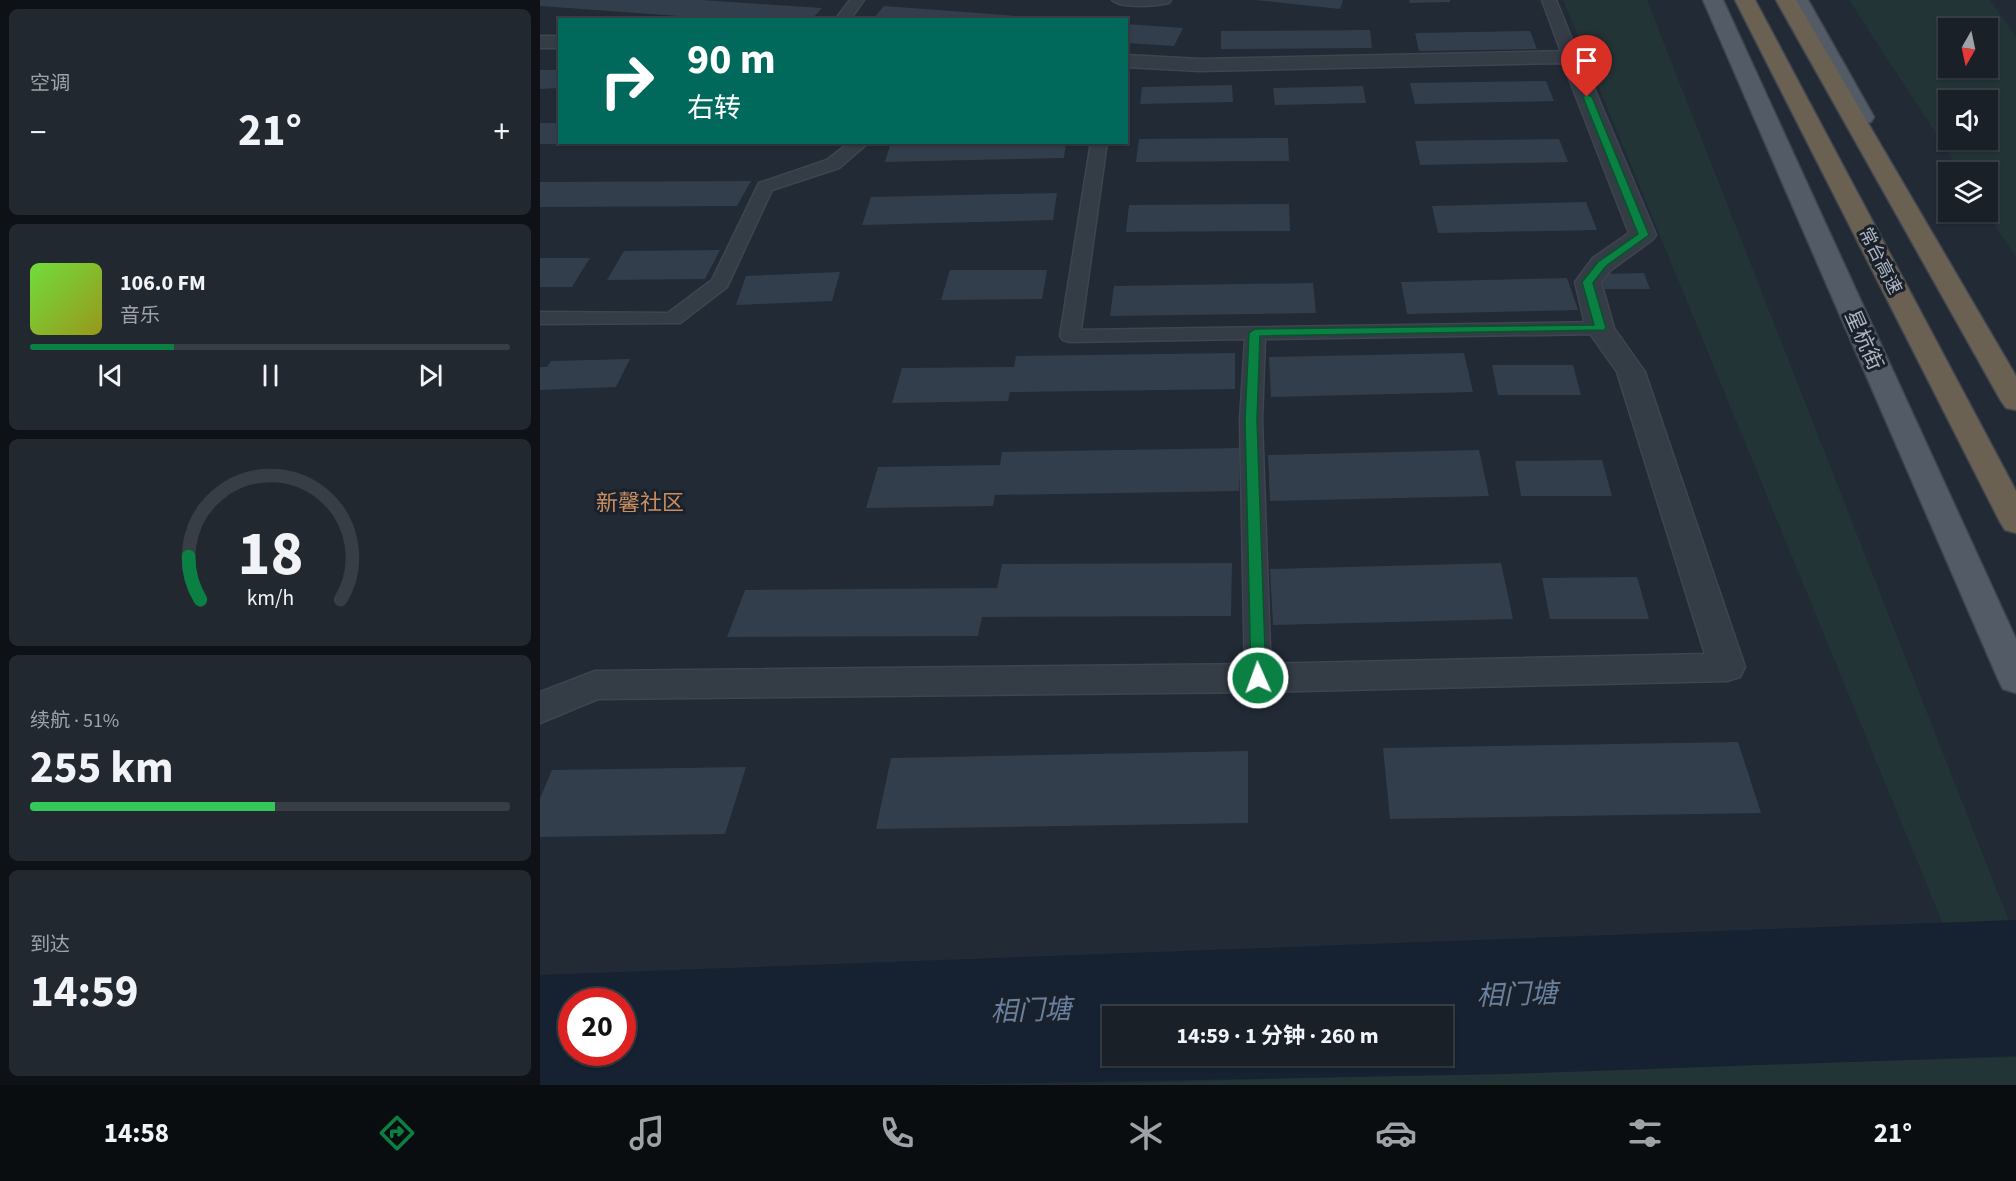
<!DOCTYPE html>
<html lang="zh">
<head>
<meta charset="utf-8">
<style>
  body { margin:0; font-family:"Source Sans 3","Noto Sans SC",sans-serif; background:#222830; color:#f1f3f6; height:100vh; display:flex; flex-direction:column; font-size:22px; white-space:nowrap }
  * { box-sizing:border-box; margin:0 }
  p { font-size:20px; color:#9fa3a8 }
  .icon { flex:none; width:33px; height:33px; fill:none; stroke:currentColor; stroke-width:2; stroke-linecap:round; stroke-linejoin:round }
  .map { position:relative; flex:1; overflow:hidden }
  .details { display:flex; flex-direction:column; gap:9px; padding:9px; background:#0e1216; width:540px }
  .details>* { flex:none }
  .hud { position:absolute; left:18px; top:18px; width:570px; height:126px; border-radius:0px; box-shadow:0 2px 4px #0004,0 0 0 2px #373e45; background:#00695c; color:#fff; overflow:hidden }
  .needle { width:39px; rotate:189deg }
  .buttons { position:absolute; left:1398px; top:18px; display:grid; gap:12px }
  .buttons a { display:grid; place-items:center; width:60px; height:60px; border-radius:0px; background:#192028; box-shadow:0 2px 4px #0004,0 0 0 2px #373e45; font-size:30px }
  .speed { position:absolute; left:18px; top:988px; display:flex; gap:12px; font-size:30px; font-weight:700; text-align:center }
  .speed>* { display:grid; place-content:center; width:78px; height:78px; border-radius:50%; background:#192028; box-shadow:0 2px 4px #0004,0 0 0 2px #373e45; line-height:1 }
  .speed .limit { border:9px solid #d22; background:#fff; color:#111 }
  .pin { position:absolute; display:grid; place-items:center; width:51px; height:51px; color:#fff; margin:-62px -26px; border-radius:50% 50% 50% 0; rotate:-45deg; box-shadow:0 0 6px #0007 }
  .pin .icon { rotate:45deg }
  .me { position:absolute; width:66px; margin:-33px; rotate:358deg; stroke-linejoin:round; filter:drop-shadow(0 0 4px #0008) }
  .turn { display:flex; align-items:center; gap:21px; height:126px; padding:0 30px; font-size:27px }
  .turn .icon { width:78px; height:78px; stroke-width:2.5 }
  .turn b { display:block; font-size:42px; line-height:51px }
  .big { font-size:45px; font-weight:700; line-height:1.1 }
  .details .widget { flex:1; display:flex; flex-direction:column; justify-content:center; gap:9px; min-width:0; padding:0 21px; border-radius:9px; background:#222830 }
  .details .dial { align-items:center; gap:0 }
  .dial svg { height:156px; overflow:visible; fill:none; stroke:#373e45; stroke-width:7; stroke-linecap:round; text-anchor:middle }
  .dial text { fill:#f1f3f6; stroke:none }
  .song { display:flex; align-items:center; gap:18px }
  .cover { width:72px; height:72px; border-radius:9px; background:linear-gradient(135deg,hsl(100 70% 55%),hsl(60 70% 35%)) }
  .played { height:6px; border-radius:3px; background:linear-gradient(90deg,#0b8043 30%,#373e45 30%) }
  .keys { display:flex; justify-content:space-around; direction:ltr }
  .heat { display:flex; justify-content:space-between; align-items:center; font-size:33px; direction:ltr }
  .charge { height:9px; border-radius:4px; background:linear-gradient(90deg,#34c759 51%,#373e45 0) }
  .trip { position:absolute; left:562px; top:1006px; width:351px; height:60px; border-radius:0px; background:#192028; box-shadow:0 2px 4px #0004,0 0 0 2px #373e45; font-weight:700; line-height:60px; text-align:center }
  .tab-bar { display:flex; height:96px; justify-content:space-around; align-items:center; background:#0a0d10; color:#9fa3a8 }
  .tab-bar .icon { width:42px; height:42px }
  .tab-bar .on { color:#0b8043 }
  .tab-bar b { font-size:27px; color:#f1f3f6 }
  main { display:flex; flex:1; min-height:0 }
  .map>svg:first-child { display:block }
</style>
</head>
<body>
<main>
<section class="details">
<div class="widget"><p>空调</p>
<div class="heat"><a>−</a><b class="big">21°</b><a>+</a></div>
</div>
<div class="widget">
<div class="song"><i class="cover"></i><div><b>106.0 FM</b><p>音乐</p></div></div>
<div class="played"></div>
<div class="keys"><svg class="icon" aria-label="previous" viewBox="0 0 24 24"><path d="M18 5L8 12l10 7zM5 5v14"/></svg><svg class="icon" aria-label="pause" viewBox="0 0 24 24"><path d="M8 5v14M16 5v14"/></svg><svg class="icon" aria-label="next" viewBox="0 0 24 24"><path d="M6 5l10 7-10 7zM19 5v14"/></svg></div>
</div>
<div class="widget dial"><svg viewBox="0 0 100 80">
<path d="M14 69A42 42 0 1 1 86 69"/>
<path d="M14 69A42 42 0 0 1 8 47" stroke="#0b8043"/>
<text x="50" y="56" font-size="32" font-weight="700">18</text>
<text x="50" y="72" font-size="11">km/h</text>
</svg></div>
<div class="widget"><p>续航 · 51%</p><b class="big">255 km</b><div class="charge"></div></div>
<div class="widget"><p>到达</p><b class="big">14:59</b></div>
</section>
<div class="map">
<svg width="1476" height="1085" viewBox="0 0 1476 1085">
  <rect width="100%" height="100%" fill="#212a35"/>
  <g fill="#233436" fill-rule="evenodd">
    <polygon points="1023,0 1107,0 1469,921 1403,924"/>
    <path d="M1309,0H1450L1476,37V257L1446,212L1448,172H1421ZM1408,28H1448V68H1408ZM1408,100H1448V140H1408Z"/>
    <polygon points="1476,1057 1476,1085 528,1085"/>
  </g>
  <path fill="#162131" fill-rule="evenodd" d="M1476,920V1056L967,1074L383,1085H0V975ZM32,1002H82V1053H32ZM573,1017H903V1056H573Z"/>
  <g fill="#333e4c">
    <polygon points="0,0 162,0 282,8 271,20 194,20 0,6"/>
    <polygon points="715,0 803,0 800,9"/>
    <polygon points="869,0 910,0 910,2 870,3"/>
    <polygon points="344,6 503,18 503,20 332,20"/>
    <polygon points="586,24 643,28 634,46 586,43"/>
    <polygon points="830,30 832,48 681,49 681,31"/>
    <polygon points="990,31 997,49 879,51 875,33"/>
    <polygon points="0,70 20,70 20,88 0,89"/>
    <polygon points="1006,81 1014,101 875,104 870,83"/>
    <polygon points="692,85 693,102 600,104 602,87"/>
    <polygon points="823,86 826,103 735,105 733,88"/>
    <rect x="0" y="123" width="20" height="21"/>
    <polygon points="748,138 749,161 596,162 599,139"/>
    <polygon points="1019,139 1028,162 880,165 875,141"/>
    <polygon points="351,142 526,142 524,158 345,162"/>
    <polygon points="211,181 197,206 0,207 0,182"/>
    <polygon points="517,193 513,220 322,225 331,197"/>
    <polygon points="1046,202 1057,230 898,233 892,206"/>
    <polygon points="749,204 750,231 586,232 589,205"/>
    <polygon points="180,250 165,279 67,280 84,251"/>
    <polygon points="0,258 50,258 32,287 0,287"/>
    <polygon points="410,270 507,270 502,299 401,300"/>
    <polygon points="300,272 292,301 196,305 206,276"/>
    <polygon points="1104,273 1110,289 1065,289 1060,274"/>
    <polygon points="1027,278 1038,310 867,314 861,282"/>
    <polygon points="773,283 776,313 570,316 574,286"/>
    <polygon points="695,353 695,389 470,392 468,401 352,403 362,368 474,367 476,356"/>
    <polygon points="924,353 933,392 731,397 729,357"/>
    <polygon points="90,359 76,387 0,390 0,367 7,367 11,361"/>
    <polygon points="952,365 1033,365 1041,395 958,395"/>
    <polygon points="700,448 699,491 455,495 453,506 326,508 338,467 460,465 462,452"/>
    <polygon points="939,450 949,496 730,501 728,455"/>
    <polygon points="1062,460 1072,496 981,496 975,461"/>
    <polygon points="692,563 691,616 442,617 438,636 187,637 205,590 457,588 462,564"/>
    <polygon points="961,563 973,619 733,625 730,569"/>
    <polygon points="1097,577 1109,619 1010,619 1002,578"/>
    <polygon points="1198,742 1221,813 850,819 843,748"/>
    <polygon points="708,751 708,823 336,829 351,758"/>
    <polygon points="206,767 185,834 0,837 0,798 12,770"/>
  </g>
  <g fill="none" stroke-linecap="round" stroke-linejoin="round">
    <defs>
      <g id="service">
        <polygon points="310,0 324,0 310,20 295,20"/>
        <path d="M572,0H631L629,3C616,6 581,9 572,0Z"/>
        <polygon points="1002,0 1016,0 1039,57 1036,60 1026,60 1023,57"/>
        <polygon points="310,142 329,142 299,168 232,190 187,287 140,323 0,324 0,312 128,313 172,280 219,183 287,160"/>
        <polygon points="551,142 567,142 541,330 1060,322 1067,324 1070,328 1067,332 1060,334 725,339 722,420 731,678 727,685 718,688 709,685 705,678 700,420 705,339 530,342 523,340 520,336"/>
      </g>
      <g id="minor">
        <rect x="0" y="36" width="20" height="12"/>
        <polygon points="1031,51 1038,53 1041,57 1116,235 1112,240 1071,270 1061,282 1074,328 1105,372 1205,667 1200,677 1187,681 718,692 58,699 0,723 0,692 55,671 718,664 1165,654 1077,372 1046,328 1035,282 1053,258 1089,233 1023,63 660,71 586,67 586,55 660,59"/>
      </g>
      <g id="primary">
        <polygon points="1163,0 1183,0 1476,639 1476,693 1463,689 1458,679"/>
        <polygon points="1248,0 1268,0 1334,117 1331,122 1323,124 1315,122 1312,117"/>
      </g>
      <g id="motorway">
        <polygon points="1195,0 1215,0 1476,491 1476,533 1465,530 1460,522"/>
        <polygon points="1236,0 1256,0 1476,376 1476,410 1466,408 1461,401"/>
      </g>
    </defs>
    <use href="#service" stroke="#3e454f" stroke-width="3"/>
    <use href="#minor" stroke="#3e454f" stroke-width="3"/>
    <use href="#primary" stroke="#3e454f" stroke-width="3"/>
    <use href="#motorway" stroke="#3f4650" stroke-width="3"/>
    <use href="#service" fill="#343c46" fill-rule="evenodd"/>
    <use href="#minor" fill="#343c46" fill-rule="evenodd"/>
    <use href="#primary" fill="#525b66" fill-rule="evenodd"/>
    <use href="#motorway" fill="#6b6152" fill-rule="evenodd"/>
  </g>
  <polygon fill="#0b8043" stroke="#07532c" stroke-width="1.5" points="1047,94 1052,97 1109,235 1066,266 1053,283 1066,328 1064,330 720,336 717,420 726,678 724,682 713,682 711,678 705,420 709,333 715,329 1054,325 1042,282 1058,262 1098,234 1043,97"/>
  <g text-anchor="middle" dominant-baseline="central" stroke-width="6" stroke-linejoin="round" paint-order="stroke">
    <g font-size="18" fill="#aeb6c3" stroke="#1a212a">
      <text transform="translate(1340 261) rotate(63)">常台高速</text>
    </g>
    <g font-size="21" fill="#aeb6c3" stroke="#1a212a">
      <text transform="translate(1324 340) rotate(66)">星杭街</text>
    </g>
    <g font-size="22" fill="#cb8e61" stroke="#1a212a">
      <text x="100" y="503">新馨社区</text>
    </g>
    <g font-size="27" font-style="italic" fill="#6981a0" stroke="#1a212a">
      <text transform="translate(977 995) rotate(-2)">相门塘</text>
      <text transform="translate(491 1011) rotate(-2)">相门塘</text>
    </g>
  </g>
</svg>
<div class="buttons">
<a><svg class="needle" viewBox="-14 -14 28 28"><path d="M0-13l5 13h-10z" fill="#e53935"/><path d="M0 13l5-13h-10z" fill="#9fa3a8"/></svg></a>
<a><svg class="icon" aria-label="sound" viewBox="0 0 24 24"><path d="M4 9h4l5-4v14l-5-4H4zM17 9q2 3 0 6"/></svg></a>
<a><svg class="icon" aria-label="layers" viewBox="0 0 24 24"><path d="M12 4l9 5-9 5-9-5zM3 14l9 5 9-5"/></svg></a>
</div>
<div class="speed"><div class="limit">20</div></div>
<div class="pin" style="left:1047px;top:97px;background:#d93025"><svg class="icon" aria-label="arrive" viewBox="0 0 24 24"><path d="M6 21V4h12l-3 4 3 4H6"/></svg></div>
<svg class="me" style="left:718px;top:678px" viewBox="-20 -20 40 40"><circle r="17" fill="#0b8043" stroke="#fff" stroke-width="3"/><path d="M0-11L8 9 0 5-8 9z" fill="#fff"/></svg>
<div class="trip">14:59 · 1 分钟 · 260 m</div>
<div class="hud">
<div class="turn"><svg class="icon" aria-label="right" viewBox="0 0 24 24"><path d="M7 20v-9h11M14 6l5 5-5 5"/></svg><div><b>90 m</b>右转</div></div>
</div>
</div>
</main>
<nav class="tab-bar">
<b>14:58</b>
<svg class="icon on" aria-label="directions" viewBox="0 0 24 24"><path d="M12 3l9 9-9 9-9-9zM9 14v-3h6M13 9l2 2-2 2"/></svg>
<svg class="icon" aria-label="music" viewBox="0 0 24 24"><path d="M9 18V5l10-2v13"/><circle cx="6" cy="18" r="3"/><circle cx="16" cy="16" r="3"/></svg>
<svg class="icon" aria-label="phone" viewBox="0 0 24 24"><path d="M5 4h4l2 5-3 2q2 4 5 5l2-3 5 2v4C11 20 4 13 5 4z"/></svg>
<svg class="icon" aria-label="climate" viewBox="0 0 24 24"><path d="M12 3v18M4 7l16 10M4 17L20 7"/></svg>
<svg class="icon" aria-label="car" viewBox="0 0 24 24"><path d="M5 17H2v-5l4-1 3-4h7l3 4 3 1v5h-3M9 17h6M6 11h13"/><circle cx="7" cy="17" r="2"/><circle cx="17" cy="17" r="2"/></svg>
<svg class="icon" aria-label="filters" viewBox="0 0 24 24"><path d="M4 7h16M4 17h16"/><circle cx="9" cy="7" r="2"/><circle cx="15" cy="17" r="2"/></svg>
<b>21°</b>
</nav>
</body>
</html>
